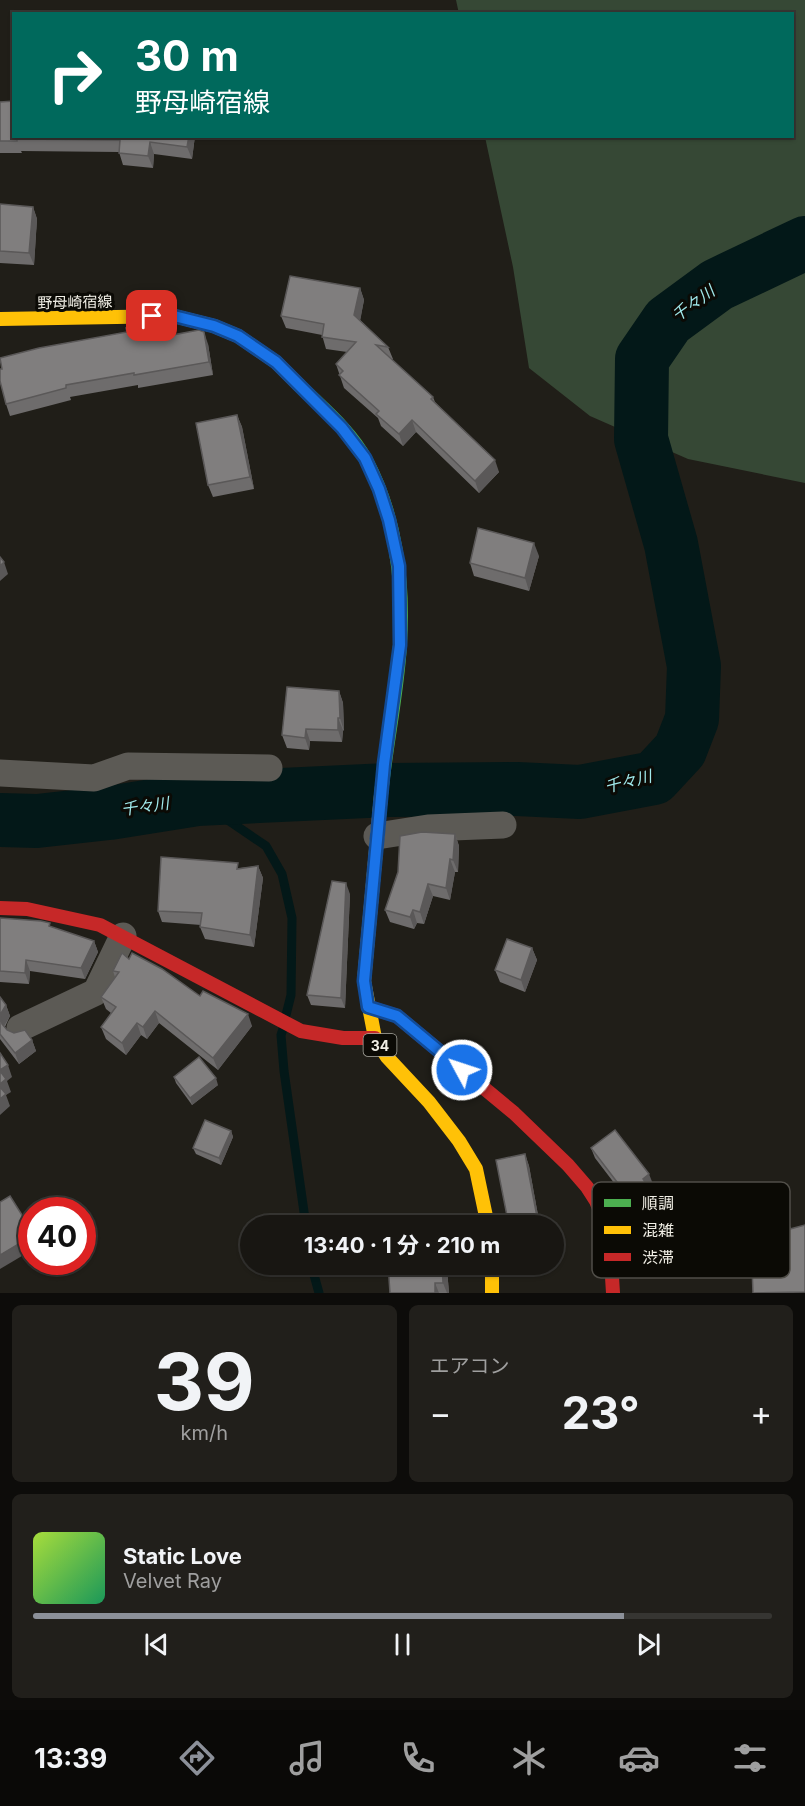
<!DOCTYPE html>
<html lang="ja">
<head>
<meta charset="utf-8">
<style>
  body { margin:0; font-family:Inter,"Noto Sans JP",sans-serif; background:#211f1b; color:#f1f3f6; height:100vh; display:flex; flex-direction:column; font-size:22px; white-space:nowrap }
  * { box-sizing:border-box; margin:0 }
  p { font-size:20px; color:#9f9f9f }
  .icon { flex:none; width:33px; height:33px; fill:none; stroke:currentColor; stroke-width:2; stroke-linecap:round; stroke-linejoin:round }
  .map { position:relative; height:1293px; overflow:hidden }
  .side { display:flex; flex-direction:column; gap:12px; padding:12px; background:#0d0c0a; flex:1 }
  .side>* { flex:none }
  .top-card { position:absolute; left:12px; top:12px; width:782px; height:126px; border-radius:0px; box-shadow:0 2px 4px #0004,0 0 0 2px #363532; background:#00695c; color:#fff; overflow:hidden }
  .speed { position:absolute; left:18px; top:1197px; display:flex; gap:12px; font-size:30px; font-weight:700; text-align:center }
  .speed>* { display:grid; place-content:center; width:78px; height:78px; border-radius:50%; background:#181612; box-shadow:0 2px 4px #0004,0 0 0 2px #363532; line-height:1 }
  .speed .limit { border:9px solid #d22; background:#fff; color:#111 }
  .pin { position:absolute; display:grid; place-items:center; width:51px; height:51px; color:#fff; margin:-26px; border-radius:12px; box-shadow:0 3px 9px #0006 }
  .me { position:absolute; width:66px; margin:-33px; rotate:310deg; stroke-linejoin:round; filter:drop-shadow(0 0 4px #0008) }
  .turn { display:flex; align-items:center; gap:21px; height:126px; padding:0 24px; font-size:27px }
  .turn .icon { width:78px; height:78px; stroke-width:2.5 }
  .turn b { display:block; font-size:42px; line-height:51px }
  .big { font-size:45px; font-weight:700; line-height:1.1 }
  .side .widget { flex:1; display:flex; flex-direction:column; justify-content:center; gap:9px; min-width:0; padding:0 21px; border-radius:9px; background:#211f1b }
  .side .dial { align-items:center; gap:0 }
  .dial b { font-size:78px; line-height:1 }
  .song { display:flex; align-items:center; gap:18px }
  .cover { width:72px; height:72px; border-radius:9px; background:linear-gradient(135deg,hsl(80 70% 55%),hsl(150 70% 35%)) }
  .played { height:6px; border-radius:3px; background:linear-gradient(90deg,#8c9099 80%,#363532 80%) }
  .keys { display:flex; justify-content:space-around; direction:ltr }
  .heat { display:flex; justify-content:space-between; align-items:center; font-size:33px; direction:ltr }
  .side .tiles { flex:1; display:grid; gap:12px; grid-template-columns:1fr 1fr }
  .widget:last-child { grid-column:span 2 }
  .trip { position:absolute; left:240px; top:1215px; width:324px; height:60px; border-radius:30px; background:#181612; box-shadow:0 2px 4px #0004,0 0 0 2px #363532; font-weight:700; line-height:60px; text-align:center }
  .menu { display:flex; height:96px; justify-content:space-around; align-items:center; background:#0a0907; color:#9f9f9f }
  .menu .icon { width:42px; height:42px }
  .menu .current { color:#8c9099 }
  .menu b { font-size:27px; color:#f1f3f6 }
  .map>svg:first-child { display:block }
</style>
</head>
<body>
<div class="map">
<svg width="805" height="1293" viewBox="0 0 805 1293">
  <rect width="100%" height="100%" fill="#201e18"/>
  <polygon fill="#364835" points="456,0 805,0 805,483 688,459 590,416 529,368 513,267 485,137 792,136 792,14 459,14"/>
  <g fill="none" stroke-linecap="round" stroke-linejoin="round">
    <g stroke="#031818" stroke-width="9">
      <polyline points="197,799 266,846 282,874 292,918 291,995 286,1015"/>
      <polyline points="283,1029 281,1035 284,1071 306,1226"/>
      <polyline points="311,1264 319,1293"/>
    </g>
    <polyline stroke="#031818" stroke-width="54" points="0,820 37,821 109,813 197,799 388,790 517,789 580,792 654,778 680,750 692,719 694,666 671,544 641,439 642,359 668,321 717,285 805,243"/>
    <g stroke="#5c5a55" stroke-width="27">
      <polyline points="0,773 94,778 128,766 269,768"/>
      <polyline points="377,836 428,828 503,825"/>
      <polyline points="20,1028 96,992 123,936"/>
    </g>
    <path stroke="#4caf50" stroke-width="14" d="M299,385C322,408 350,430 366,460C396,516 404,583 400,645C397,695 386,745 381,795"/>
    <g stroke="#ffc107" stroke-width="14">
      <polyline points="0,319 174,316 214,326 238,336 276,362 299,385"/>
      <polyline points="381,795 364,981 375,1038 387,1057 429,1102 459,1141 476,1169 488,1226"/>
      <polyline points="492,1264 492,1293"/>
    </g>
    <g stroke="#c62828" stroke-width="14">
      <polyline points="0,908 27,909 100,925 301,1031 343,1038 375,1038"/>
      <polyline points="368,1007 397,1016 514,1113 568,1165 587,1187 596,1201 602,1216 610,1245 613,1293"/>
    </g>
  </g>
  <g fill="#6e6c6c">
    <polygon points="0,102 195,136 192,159 154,154 153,168 123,165 119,152 21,151 22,153 0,153"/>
    <polygon points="0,204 33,207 37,219 34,265 0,263"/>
    <polygon points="360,288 364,300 360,320 388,347 393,359 391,359 433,397 435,402 499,472 479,493 416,432 403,446 381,426 378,418 344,388 336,364 347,352 326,349 322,335 286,328 281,316"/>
    <polygon points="170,335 208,344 213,375 138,388 138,385 70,397 71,400 10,416 6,404"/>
    <polygon points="237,415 242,427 254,489 213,497 208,485"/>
    <polygon points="539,556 529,591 474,576 470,563"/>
    <polygon points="339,691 343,703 344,731 343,730 342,742 310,741 309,750 287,748 282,735"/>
    <polygon points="455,834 459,846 458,872 455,872 450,900 433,896 424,924 417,923 414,929 390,922 385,910"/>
    <polygon points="258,866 263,878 254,947 205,939 200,927 201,925 162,922 158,911 240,868"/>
    <polygon points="350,894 345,1008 311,1005 307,995"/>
    <polygon points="0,918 51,927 94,941 98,952 85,979 30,971 29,984 0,982"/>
    <polygon points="532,948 537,960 525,992 500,982 495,970"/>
    <polygon points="129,959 200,996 252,1026 218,1070 159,1023 147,1039 141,1035 126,1055 106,1039 101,1027 111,1013 106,1009 101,997 115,977 113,971"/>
    <polygon points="0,997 6,1005 10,1016 5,1027 7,1030 32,1040 36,1051 19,1064 0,1039"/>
    <polygon points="174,1077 218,1085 192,1105 176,1083"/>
    <polygon points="231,1131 233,1137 221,1165 196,1154 193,1148"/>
    <polygon points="591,1148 653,1184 649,1188 668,1218 672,1228 652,1240 621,1192 595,1158"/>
    <polygon points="525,1154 529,1166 540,1226 509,1226"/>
    <polygon points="447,1269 449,1293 390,1293"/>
  </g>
  <g fill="#5a5858">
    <polygon points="189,136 195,136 192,159 187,147"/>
    <polygon points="150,142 154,154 153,168 148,156"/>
    <polygon points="33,207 37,219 34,265 29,253"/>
    <polygon points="360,288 364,300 359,327 354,315"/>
    <polygon points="165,323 170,335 167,336"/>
    <polygon points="204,332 208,344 213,375 209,362"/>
    <polygon points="237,415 242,427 254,489 250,477"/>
    <polygon points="412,420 416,432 403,446 399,434"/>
    <polygon points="495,460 499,472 479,493 475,481"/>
    <polygon points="534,543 539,556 529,591 525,578"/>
    <polygon points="4,562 8,574 0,581 0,566"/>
    <polygon points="339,691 343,703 344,731 340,718"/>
    <polygon points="338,718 343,730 342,742 338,730"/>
    <polygon points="306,729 310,741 309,750 305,738"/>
    <polygon points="455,834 459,846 458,872 453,860"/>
    <polygon points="450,859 455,872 450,900 446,888"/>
    <polygon points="258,866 263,878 254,947 250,935"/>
    <polygon points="346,883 350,894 345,1008 341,998"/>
    <polygon points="428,884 433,896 424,924 420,912"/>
    <polygon points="413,910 417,923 414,929 410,917"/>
    <polygon points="94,941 98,952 85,979 81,968"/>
    <polygon points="532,948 537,960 525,992 521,980"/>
    <polygon points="26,960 30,971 29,984 25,973"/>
    <polygon points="6,1005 10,1016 4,1026 6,1035 2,1024 0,1015"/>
    <polygon points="155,1011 159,1023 147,1039 143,1027"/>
    <polygon points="248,1014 252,1026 218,1070 213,1058"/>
    <polygon points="137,1023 141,1035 126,1055 122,1043"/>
    <polygon points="32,1040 36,1051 19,1064 15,1053"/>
    <polygon points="8,1065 12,1077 7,1081 11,1092 6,1095 10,1106 0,1115 0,1070"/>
    <polygon points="216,1078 218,1085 192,1105 190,1098"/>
    <polygon points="231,1131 233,1137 221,1165 219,1158"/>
    <polygon points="525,1154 529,1166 540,1226 539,1226 538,1222"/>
    <polygon points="649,1174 653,1184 647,1189 643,1179"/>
    <polygon points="781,1197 785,1208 794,1240 790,1229"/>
    <polygon points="668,1218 672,1228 652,1240 648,1230"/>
    <polygon points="32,1236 32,1250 0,1269 0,1255"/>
    <polygon points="442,1264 445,1264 447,1269 449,1293 447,1293 443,1283"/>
    <polygon points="435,1283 439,1293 435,1293"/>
  </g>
  <g fill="#807e7e" stroke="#5a5858" stroke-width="1.5">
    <polygon points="14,101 14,136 189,136 187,147 150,142 148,156 119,153 120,140 17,139 17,141 0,141 0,102"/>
    <polygon points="0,204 33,207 29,253 0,251"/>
    <polygon points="290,276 360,288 354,315 388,347 376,345 433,397 431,399 495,460 475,481 412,420 399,434 376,414 379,411 339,375 343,371 336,364 356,342 322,337 324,324 281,316"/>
    <polygon points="165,323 167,336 199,330 204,332 209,362 134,375 134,373 66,385 66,388 6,404 0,381 0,369 2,369 0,358 39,348 127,332 126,328"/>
    <polygon points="237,415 250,477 208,485 196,423"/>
    <polygon points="478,528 534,543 525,578 470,563"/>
    <polygon points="0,557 4,562 0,566"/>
    <polygon points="287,687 339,691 340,718 338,718 338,730 306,729 305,738 282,735"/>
    <polygon points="422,832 455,834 453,860 450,859 446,888 428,884 420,912 413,910 410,917 385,910 398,872 400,836"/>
    <polygon points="161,857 238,863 237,869 258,866 250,935 200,927 202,913 158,911"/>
    <polygon points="332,881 346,883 341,998 307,995"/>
    <polygon points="0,918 41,921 50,923 49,926 94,941 81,968 26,960 25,973 0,971"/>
    <polygon points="507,939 532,948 521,980 495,970"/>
    <polygon points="122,953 129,959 132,953 162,969 200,996 203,991 248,1014 213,1058 155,1011 143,1027 137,1023 122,1043 101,1027 116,1007 101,997 119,972 113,971"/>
    <polygon points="0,997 6,1005 0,1015 2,1024 7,1030 14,1033 25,1030 32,1040 15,1053 0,1034"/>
    <polygon points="0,1053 8,1065 0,1070"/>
    <polygon points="199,1057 216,1078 190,1098 174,1077"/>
    <polygon points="0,1071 6,1079 0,1084"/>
    <polygon points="0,1087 6,1094 0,1099"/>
    <polygon points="205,1120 231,1131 219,1158 193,1148"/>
    <polygon points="615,1130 649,1174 643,1179 668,1218 648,1230 617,1182 591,1148"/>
    <polygon points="525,1154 538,1222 522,1226 509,1226 496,1160"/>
    <polygon points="10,1196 32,1231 32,1236 0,1255 0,1202"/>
    <polygon points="781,1197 790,1229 805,1225 805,1292 753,1293 751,1241 766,1240 757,1204"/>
    <polygon points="388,1264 442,1264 443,1283 435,1283 435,1293 390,1293"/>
  </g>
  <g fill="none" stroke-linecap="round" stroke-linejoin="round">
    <defs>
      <polyline id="route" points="152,316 174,316 214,326 238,336 276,362 342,428 365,458 379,489 389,520 399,566 400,645 384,764 364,981 368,1007 397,1016 462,1070"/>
    </defs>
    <use href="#route" stroke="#114b97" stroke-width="15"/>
    <use href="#route" stroke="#1a73e8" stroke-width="10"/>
  </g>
  <g text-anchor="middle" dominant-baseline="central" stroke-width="6" stroke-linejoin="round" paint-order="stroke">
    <rect fill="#0b0a05" stroke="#abaaa2" stroke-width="1.5" x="363.5" y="1034" width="33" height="22" rx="4.5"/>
    <g font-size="14" font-weight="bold" fill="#f0eee5">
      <text x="380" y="1045">34</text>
    </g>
    <g font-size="15" fill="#f0eee5" stroke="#0b0a05">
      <text transform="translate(75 302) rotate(-1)">野母崎宿線</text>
    </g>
    <g font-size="16" font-style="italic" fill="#a1eaec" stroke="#0b0a05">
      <text transform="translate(693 303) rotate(-36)">千々川</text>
      <text transform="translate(628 781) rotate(-14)">千々川</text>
      <text transform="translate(145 806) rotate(-8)">千々川</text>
    </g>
  </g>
  <rect x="592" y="1182" width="198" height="96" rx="9" fill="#0b0a05" stroke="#504e48" stroke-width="1.5"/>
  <rect x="604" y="1199" width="27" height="8" fill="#4caf50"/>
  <rect x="604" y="1226" width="27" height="8" fill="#ffc107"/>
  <rect x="604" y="1253" width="27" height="8" fill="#c62828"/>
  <g font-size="16" fill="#f0eee5">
    <text x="642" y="1209">順調</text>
    <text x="642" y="1236">混雑</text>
    <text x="642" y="1263">渋滞</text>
  </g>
</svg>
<div class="speed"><div class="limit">40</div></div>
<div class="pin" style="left:152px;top:316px;background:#d93025"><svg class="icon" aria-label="arrive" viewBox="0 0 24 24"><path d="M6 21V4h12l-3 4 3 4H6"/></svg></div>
<svg class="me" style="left:462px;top:1070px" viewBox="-20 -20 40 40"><circle r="17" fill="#1a73e8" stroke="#fff" stroke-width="3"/><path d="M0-11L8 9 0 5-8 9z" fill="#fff"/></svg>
<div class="trip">13:40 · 1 分 · 210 m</div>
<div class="top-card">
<div class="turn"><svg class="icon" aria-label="right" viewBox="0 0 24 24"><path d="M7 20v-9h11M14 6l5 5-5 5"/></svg><div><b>30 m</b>野母崎宿線</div></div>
</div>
</div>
<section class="side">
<div class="tiles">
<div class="widget dial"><b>39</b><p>km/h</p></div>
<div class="widget"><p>エアコン</p>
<div class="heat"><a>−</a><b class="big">23°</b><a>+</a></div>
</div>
<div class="widget">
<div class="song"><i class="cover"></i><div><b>Static Love</b><p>Velvet Ray</p></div></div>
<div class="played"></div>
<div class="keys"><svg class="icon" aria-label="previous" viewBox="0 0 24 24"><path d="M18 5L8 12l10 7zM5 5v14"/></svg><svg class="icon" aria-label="pause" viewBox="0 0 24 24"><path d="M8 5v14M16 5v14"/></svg><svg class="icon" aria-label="next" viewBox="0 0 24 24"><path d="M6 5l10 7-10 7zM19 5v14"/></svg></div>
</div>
</div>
</section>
<nav class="menu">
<b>13:39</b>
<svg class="icon current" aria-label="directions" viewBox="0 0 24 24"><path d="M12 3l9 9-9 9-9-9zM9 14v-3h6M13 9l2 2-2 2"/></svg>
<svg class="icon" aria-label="music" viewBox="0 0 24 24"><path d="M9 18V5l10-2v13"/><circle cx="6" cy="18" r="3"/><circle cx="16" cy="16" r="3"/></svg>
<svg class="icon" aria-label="phone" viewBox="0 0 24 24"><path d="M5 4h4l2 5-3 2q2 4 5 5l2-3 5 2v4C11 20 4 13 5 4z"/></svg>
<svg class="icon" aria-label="climate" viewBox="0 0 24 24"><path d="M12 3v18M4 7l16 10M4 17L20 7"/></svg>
<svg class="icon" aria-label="car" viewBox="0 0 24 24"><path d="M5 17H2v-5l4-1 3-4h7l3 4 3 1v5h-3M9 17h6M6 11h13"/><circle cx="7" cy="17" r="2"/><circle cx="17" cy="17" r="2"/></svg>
<svg class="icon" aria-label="filters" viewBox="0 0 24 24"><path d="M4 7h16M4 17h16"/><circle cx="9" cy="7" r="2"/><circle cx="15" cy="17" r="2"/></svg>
</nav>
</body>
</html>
